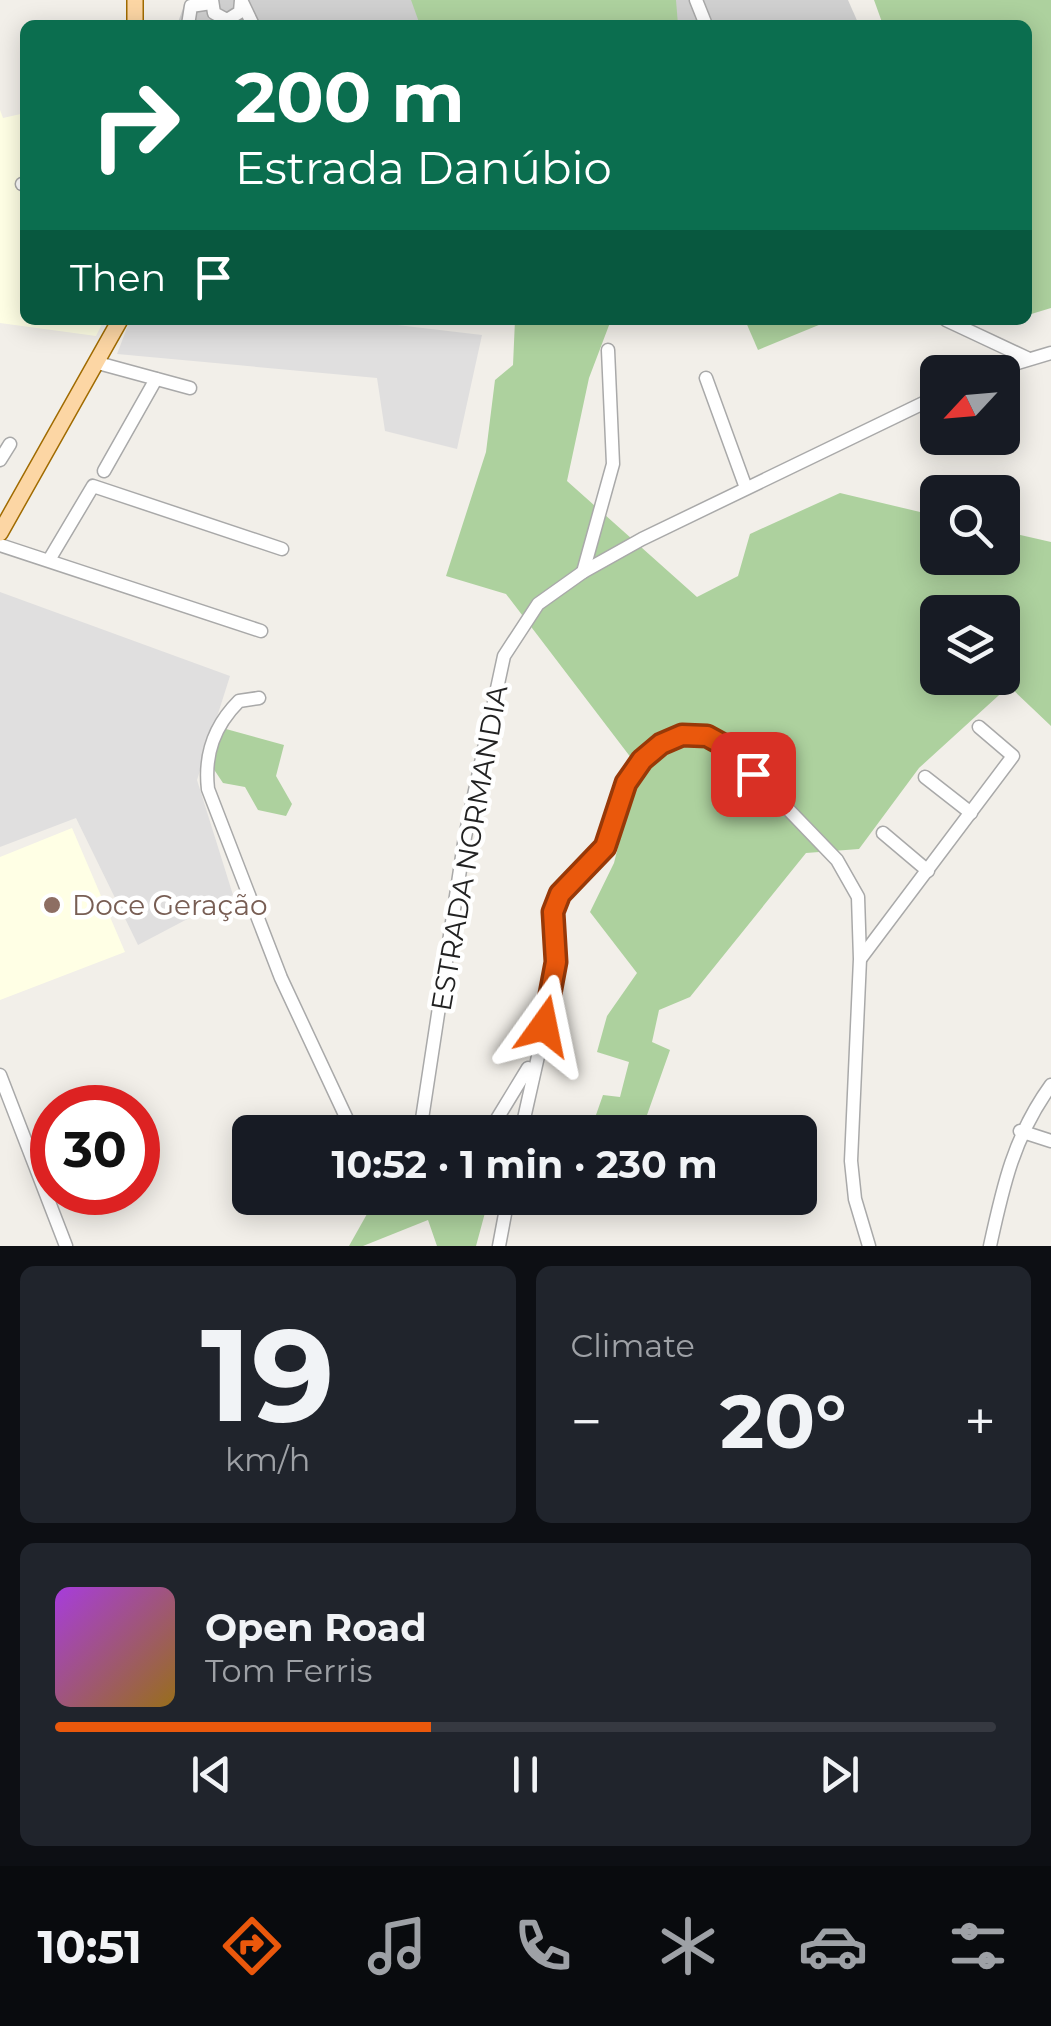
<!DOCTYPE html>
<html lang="en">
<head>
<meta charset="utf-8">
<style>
  body { margin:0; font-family:Montserrat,sans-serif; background:#20242c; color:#f1f3f6; height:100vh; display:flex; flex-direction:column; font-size:38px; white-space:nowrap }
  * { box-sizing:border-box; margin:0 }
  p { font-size:32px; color:#9ea1a6 }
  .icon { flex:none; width:55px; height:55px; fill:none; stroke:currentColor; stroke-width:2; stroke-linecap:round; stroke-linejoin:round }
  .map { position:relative; height:1246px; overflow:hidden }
  .side { display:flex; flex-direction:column; gap:20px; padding:20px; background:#0d0f14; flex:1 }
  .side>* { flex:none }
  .top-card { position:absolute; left:20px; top:20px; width:1012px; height:305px; border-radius:15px; box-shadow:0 5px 25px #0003; background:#0b6e4f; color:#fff; overflow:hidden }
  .needle { width:65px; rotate:244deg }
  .controls { position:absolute; left:920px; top:355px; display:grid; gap:20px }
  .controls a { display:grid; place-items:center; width:100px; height:100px; border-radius:15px; background:#171b24; box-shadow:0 5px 25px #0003; font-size:50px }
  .speed { position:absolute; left:30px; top:1085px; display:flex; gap:20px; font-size:50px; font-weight:700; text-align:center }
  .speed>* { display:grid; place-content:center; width:130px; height:130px; border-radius:50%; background:#171b24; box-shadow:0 5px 25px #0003; line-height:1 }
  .speed .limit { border:15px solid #d22; background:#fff; color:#111 }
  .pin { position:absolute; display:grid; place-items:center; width:85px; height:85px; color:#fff; margin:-42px; border-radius:20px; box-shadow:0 5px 15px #0006 }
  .me { position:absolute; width:110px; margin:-55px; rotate:12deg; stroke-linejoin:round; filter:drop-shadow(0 0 8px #0008) }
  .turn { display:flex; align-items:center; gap:35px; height:210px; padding:0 50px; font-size:45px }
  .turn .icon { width:130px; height:130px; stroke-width:2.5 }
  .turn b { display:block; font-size:70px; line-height:85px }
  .then { display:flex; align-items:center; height:95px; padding:0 50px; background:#0003; gap:20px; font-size:38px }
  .big { font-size:75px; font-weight:700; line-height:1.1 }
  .side .card { flex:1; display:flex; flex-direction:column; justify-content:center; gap:15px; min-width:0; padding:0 35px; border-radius:15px; background:#20242c }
  .side .dial { align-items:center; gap:0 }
  .dial b { font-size:130px; line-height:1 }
  .song { display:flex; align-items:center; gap:30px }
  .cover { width:120px; height:120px; border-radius:15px; background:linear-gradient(135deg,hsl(280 70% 55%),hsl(40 70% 35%)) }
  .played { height:10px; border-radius:5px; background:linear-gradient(90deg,#ea580c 40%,#363941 40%) }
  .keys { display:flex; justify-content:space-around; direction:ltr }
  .heat { display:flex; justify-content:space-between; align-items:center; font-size:55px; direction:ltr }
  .side .tiles { flex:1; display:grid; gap:20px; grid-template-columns:1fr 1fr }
  .card:last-child { grid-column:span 2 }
  .trip { position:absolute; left:232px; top:1115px; width:585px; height:100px; border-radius:15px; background:#171b24; box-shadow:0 5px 25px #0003; font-weight:700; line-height:100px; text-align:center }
  .menu { display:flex; height:160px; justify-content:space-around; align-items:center; background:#090b0e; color:#9ea1a6 }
  .menu .icon { width:70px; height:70px }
  .menu .selected { color:#ea580c }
  .menu b { font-size:45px; color:#f1f3f6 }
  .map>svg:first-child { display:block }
</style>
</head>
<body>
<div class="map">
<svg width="1051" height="1246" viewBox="0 0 1051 1246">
  <rect width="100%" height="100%" fill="#f2efe9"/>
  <g fill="#e0dfdf">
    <polygon points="130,320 355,320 482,335 457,449 385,431 377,378 117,354"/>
    <polygon points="0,592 230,676 197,780 233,895 138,945 76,818 0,847"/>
  </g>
  <g fill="#ffffe5">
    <polygon points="0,110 3,118 25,113 25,320 104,320 96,336 0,323"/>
    <polygon points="72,828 125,952 0,1000 0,857"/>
  </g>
  <polygon fill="#d0d0d0" points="186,0 848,0 859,25 177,25"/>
  <g fill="#add19e" fill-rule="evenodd">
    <polygon points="411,0 676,0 678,25 420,25"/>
    <polygon points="874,0 1051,0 1051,308 1028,315 1028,25 883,25"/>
    <path d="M515,320H611L589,378L567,481L697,597L738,576L750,534L840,493L937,516L938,558H1002L1003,531L1051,542V726L1009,686L919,768L859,849L806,853L690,997L659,1010L652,1042L670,1050L641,1132H590L603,1095L620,1097L629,1062L597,1052L607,1016L637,973L590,912L614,863L638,767L506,594L446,576L486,452L495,380L513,365ZM938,612H1002V678H938Z"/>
    <polygon points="745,320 831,320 758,350"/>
    <polygon points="226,729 284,745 276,776 292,804 286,816 258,810 245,787 223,783 211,765 213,738"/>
    <polygon points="376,1198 489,1198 476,1246 437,1246 428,1220 363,1246 349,1246"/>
  </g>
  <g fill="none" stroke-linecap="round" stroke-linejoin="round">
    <defs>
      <g id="minor">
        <polyline points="212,0 214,13 227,20 240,12 241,0"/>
        <polyline points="696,0 706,25"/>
        <polyline points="242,2 253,25"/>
        <polyline points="188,25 191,6 211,3"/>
        <polyline points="22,184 25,184"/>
        <polyline points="946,320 1027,358"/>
        <polyline points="98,363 190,388"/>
        <polyline points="987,372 1051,353"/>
        <polyline points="706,378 746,488"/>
        <polyline points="0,460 10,444"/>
        <polyline points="104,471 156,379"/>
        <polyline points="0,545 261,631"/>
        <polyline points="49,560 93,486 282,549"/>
        <polyline points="583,572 613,464 608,350"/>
        <path d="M259,698L239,701C214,726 204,754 208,789L281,978L353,1132"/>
        <polyline points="925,777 971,813"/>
        <polyline points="883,833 928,871"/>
        <polyline points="861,958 1013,756 979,727"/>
        <polyline points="0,1075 66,1246"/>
        <polyline points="1020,1131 1051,1141"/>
        <polyline points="420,1132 465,837 504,656 538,604 583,572 642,539 938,396"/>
        <polyline points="489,1132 528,1068"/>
        <polyline points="521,1132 552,994 556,963 551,924 560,893 597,859 614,826 626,783 661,744 682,735 707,735 729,748 837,860 858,897 860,959 851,1161 855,1199 869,1246"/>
        <polyline points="499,1246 508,1198"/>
        <path d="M990,1246C1003,1186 1014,1136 1051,1085"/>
      </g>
      <g id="major">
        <polyline points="135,0 135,25"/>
        <polyline points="0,533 120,320"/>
      </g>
    </defs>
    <use href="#minor" stroke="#a9a9a9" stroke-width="15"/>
    <use href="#major" stroke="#a06b00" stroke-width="18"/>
    <use href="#minor" stroke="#fff" stroke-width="12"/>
    <use href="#major" stroke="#fcd6a4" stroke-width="15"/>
  </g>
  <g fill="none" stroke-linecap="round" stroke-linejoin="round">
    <defs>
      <polyline id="route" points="544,1026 556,962 553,912 560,894 605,847 626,783 642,760 661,744 682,735 707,736 729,748 753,774"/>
    </defs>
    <use href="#route" stroke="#983908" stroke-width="25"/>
    <use href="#route" stroke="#ea580c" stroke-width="18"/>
  </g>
  <circle fill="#8d6e63" stroke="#fff" stroke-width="4" cx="52" cy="905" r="10"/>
  <g text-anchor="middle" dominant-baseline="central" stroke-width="9" stroke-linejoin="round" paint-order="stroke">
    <g font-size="28" fill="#222" stroke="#fff">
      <text transform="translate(469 848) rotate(-80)">ESTRADA NORMANDIA</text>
    </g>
    <g font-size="28" fill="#785e54" stroke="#fff" text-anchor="start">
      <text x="72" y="905">Doce Geração</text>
    </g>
  </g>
</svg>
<div class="controls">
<a><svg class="needle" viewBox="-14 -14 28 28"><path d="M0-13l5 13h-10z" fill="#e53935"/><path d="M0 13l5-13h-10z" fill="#9ea1a6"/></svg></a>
<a><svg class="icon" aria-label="search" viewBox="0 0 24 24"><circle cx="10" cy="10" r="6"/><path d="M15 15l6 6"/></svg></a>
<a><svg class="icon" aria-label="layers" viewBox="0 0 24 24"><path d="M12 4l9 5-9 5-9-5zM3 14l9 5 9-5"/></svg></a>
</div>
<div class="speed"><div class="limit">30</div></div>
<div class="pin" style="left:753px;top:774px;background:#d93025"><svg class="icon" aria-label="arrive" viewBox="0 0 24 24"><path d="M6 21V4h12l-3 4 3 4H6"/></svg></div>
<svg class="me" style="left:544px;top:1026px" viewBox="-20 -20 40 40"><path d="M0-17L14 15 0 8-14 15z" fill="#ea580c" stroke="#fff" stroke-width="4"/></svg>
<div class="trip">10:52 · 1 min · 230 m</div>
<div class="top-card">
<div class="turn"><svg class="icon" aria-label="right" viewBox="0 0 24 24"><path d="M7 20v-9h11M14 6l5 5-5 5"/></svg><div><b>200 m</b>Estrada Danúbio</div></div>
<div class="then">Then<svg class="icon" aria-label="arrive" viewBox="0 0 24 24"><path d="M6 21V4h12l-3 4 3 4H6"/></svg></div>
</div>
</div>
<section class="side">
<div class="tiles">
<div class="card dial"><b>19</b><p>km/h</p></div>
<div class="card"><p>Climate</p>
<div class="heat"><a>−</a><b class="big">20°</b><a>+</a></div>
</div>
<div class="card">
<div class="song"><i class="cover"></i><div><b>Open Road</b><p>Tom Ferris</p></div></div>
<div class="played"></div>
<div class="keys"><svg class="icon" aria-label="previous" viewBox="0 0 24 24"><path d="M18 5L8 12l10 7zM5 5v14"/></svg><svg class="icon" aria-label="pause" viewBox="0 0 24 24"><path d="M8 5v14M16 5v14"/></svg><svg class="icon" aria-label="next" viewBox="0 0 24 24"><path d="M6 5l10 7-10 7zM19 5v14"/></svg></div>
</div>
</div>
</section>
<nav class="menu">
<b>10:51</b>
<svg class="icon selected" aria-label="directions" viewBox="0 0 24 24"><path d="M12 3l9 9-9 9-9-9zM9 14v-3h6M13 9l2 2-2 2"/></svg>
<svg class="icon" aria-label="music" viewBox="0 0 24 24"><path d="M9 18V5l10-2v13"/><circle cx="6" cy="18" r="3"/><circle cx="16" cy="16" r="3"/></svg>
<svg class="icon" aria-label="phone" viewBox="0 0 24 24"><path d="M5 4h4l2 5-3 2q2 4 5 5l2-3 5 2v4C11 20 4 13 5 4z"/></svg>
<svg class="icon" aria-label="climate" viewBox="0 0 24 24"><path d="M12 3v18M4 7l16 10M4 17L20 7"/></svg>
<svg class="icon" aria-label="car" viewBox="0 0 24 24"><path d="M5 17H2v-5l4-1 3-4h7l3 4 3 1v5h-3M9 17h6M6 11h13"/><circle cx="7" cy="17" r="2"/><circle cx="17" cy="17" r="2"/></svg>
<svg class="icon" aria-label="filters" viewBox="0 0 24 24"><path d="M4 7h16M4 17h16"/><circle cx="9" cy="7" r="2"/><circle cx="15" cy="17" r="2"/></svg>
</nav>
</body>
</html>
